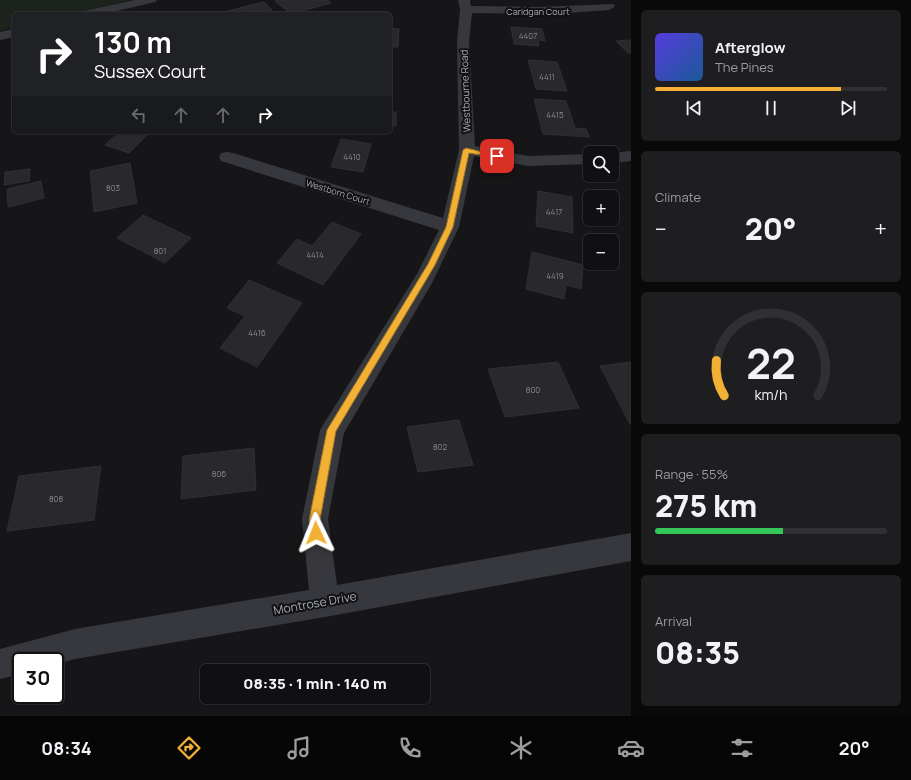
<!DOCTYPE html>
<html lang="en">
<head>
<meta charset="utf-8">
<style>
  body { margin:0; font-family:Manrope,sans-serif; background:#1e1e20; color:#f1f3f6; height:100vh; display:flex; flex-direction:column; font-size:15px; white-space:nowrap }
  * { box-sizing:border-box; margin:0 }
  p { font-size:13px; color:#9c9d9f }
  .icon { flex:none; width:22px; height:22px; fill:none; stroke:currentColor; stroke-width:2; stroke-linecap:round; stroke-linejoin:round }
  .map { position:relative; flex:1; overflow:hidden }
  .side { display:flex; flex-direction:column; gap:10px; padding:10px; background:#09090a; width:280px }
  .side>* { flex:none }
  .top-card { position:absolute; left:12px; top:12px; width:380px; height:122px; border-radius:6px; box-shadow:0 1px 3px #0004,0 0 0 1px #303032; background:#202124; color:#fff; overflow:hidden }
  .buttons { position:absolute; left:583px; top:146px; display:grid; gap:8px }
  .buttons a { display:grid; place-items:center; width:36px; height:36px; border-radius:6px; background:#101012; box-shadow:0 1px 3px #0004,0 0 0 1px #303032; font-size:20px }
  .speed { position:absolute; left:12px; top:652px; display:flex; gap:8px; font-size:20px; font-weight:700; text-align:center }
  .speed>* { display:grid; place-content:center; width:52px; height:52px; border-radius:50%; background:#101012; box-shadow:0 1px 3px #0004,0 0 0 1px #303032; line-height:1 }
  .speed .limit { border:2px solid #111; border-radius:6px; background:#fff; color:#111 }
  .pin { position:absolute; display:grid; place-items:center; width:34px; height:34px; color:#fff; margin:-17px; border-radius:8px; box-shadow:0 2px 6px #0006 }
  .me { position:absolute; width:44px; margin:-22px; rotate:358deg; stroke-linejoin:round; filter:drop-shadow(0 0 3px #0008) }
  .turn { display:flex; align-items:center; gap:14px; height:84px; padding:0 16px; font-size:18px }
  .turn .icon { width:52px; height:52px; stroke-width:2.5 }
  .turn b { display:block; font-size:28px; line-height:34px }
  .lanes { display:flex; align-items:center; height:38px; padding:0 16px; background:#0003; justify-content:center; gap:20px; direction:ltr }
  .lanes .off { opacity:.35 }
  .big { font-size:30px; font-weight:800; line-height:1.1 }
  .side .tile { flex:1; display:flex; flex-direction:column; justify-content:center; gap:6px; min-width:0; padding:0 14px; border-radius:6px; background:#1e1e20 }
  .side .dial { align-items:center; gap:0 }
  .dial svg { height:104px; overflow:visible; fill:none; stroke:#303032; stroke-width:7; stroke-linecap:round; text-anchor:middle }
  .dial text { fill:#f1f3f6; stroke:none }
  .song { display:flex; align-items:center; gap:12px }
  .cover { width:48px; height:48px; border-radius:6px; background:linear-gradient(135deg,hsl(250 70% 55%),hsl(210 70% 35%)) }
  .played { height:4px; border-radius:2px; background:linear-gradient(90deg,#f2b134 80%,#303032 80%) }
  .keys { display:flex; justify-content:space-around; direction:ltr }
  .heat { display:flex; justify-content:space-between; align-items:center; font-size:22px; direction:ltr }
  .charge { height:6px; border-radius:3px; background:linear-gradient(90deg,#34c759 55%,#303032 0) }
  .trip { position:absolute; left:200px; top:664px; width:230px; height:40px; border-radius:6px; background:#101012; box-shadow:0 1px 3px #0004,0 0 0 1px #303032; font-weight:800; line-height:40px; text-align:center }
  .tab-bar { display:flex; height:64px; justify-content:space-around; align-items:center; background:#060607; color:#9c9d9f }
  .tab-bar .icon { width:28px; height:28px }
  .tab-bar .on { color:#f2b134 }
  .tab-bar b { font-size:18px; color:#f1f3f6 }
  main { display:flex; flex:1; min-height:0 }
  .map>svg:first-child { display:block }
</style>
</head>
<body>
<main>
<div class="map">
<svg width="631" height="716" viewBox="0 0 631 716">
  <rect width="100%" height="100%" fill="#161618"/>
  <polygon fill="#1c231d" points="0,0 132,0 71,14 14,14 14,27 0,31"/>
  <g fill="#29292c" stroke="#303034">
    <polygon points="279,0 327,0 331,3 291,14 275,1"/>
    <polygon points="264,2 272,10 257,14 215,14"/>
    <polygon points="511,27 542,29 545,41 538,40 539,46 514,44"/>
    <polygon points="390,28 399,29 398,47 390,47"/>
    <polygon points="631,40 631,53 628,53 616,41"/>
    <polygon points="528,60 557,62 567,91 536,89"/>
    <polygon points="534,99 566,101 575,128 586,129 589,137 543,134"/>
    <rect x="390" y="112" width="6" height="14"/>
    <polygon points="119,132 150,132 129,153 105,145"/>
    <polygon points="341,139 371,144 363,172 331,167"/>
    <polygon points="130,163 137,203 94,212 90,171"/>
    <polygon points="30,169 29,181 4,185 5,172"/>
    <polygon points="41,181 44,198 8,207 7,189"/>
    <polygon points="538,191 572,197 573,233 536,226"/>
    <polygon points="143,215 191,238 165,263 117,238"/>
    <polygon points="332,222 361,234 323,285 277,263 297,239 312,246"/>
    <polygon points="532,252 583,265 581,289 566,285 564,299 526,289"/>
    <polygon points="249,280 302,303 257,367 220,348 245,316 227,308"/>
    <polygon points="558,362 579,408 505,417 488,369"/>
    <polygon points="631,362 631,424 630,424 600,366"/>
    <polygon points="459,420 473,465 418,472 407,427"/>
    <polygon points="254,448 256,490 181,499 183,456"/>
    <polygon points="101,466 94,520 7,531 19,476"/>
  </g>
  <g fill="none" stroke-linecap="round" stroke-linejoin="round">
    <g fill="#37383d" fill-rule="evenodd">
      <polygon points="135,0 157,0 155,2 104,14 82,14 84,11"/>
      <polygon points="458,0 470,0 471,6 538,7 613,4 615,6 613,8 609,10 555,14 472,13 469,42 475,146 528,156 590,154 590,164 528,166 474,156 459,227 432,283 344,433 328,519 337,585 631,533 631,561 325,617 75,659 55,665 55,661 21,661 21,674 0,679 0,649 75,629 309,590 302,519 320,430 417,274 439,230 221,161 219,157 221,153 227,152 233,153 443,218 459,150 457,42 460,9"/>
      <polygon points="14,29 14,37 0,40 0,32"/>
      <polygon points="631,151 631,161 612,163 611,153"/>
    </g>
  </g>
  <polygon fill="#f2b134" stroke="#9d7322" points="466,148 500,156 497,158 469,153 453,227 435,265 336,431 320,520 322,533 320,537 316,539 312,537 309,520 327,430 428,264 446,227 463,150"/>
  <g text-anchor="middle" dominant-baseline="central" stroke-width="4" stroke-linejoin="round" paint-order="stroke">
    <g font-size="8" fill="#888b94">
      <text x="528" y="35">4407</text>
      <text x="547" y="76">4411</text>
      <text x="555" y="114">4415</text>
      <text x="352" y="156">4410</text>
      <text x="113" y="187">803</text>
      <text x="554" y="211">4417</text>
      <text x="160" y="250">801</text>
      <text x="315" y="254">4414</text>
      <text x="555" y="275">4419</text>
      <text x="257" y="332">4416</text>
      <text x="533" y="389">800</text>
      <text x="440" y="446">802</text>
      <text x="219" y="473">806</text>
      <text x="56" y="498">808</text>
    </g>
    <g font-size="9" fill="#a8adb8" stroke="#111113">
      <text x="538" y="11">Caridgan Court</text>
      <text transform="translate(338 192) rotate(17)">Westborn Court</text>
    </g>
    <g font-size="10" fill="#a8adb8" stroke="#111113">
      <text transform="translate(465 91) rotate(-92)">Westbourne Road</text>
    </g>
    <g font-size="12" fill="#a8adb8" stroke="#111113">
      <text transform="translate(315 603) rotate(-10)">Montrose Drive</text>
    </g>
  </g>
</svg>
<div class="buttons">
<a><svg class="icon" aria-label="search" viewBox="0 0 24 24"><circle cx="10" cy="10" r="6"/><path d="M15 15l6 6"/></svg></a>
<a>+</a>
<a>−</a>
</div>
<div class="speed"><div class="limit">30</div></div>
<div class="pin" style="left:497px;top:156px;background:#d93025"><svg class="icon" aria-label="arrive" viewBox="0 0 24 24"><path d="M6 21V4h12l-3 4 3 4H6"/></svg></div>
<svg class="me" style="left:316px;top:533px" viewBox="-20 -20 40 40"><path d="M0-17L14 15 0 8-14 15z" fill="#f2b134" stroke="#fff" stroke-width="4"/></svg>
<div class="trip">08:35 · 1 min · 140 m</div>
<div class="top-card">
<div class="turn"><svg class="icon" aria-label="right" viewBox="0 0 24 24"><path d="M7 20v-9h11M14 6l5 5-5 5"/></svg><div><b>130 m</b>Sussex Court</div></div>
<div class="lanes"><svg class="icon off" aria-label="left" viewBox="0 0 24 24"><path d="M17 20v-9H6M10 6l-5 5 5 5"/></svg><svg class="icon off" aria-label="ahead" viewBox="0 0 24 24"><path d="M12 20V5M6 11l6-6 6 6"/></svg><svg class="icon off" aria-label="ahead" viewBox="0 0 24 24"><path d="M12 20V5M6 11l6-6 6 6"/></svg><svg class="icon" aria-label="right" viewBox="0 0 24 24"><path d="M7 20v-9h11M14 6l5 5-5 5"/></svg></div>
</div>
</div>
<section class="side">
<div class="tile">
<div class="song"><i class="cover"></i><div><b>Afterglow</b><p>The Pines</p></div></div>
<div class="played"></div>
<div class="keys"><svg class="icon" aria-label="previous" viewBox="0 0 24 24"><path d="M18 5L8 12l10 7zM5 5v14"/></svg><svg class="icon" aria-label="pause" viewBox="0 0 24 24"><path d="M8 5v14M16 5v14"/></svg><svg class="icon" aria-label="next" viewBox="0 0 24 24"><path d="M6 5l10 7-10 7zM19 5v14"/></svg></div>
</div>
<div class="tile"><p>Climate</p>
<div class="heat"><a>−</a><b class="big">20°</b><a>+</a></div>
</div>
<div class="tile dial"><svg viewBox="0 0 100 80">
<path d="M14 69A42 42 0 1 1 86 69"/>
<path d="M14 69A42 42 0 0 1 8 42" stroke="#f2b134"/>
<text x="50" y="56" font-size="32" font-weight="700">22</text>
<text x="50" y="72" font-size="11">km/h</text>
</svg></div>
<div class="tile"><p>Range · 55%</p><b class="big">275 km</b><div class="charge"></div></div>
<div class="tile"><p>Arrival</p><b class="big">08:35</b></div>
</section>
</main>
<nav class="tab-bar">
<b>08:34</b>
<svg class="icon on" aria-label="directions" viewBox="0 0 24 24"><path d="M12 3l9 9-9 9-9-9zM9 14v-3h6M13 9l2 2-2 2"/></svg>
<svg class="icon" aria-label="music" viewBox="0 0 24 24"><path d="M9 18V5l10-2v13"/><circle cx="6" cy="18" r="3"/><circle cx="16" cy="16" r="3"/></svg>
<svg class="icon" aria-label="phone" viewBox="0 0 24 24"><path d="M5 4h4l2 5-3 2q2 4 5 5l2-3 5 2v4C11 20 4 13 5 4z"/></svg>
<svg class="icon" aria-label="climate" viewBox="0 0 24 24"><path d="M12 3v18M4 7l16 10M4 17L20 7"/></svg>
<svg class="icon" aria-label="car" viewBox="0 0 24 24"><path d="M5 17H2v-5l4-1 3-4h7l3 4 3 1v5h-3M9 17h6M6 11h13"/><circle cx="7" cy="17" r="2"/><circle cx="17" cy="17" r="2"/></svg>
<svg class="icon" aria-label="filters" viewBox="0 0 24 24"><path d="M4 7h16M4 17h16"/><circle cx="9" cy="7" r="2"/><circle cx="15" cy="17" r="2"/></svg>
<b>20°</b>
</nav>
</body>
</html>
